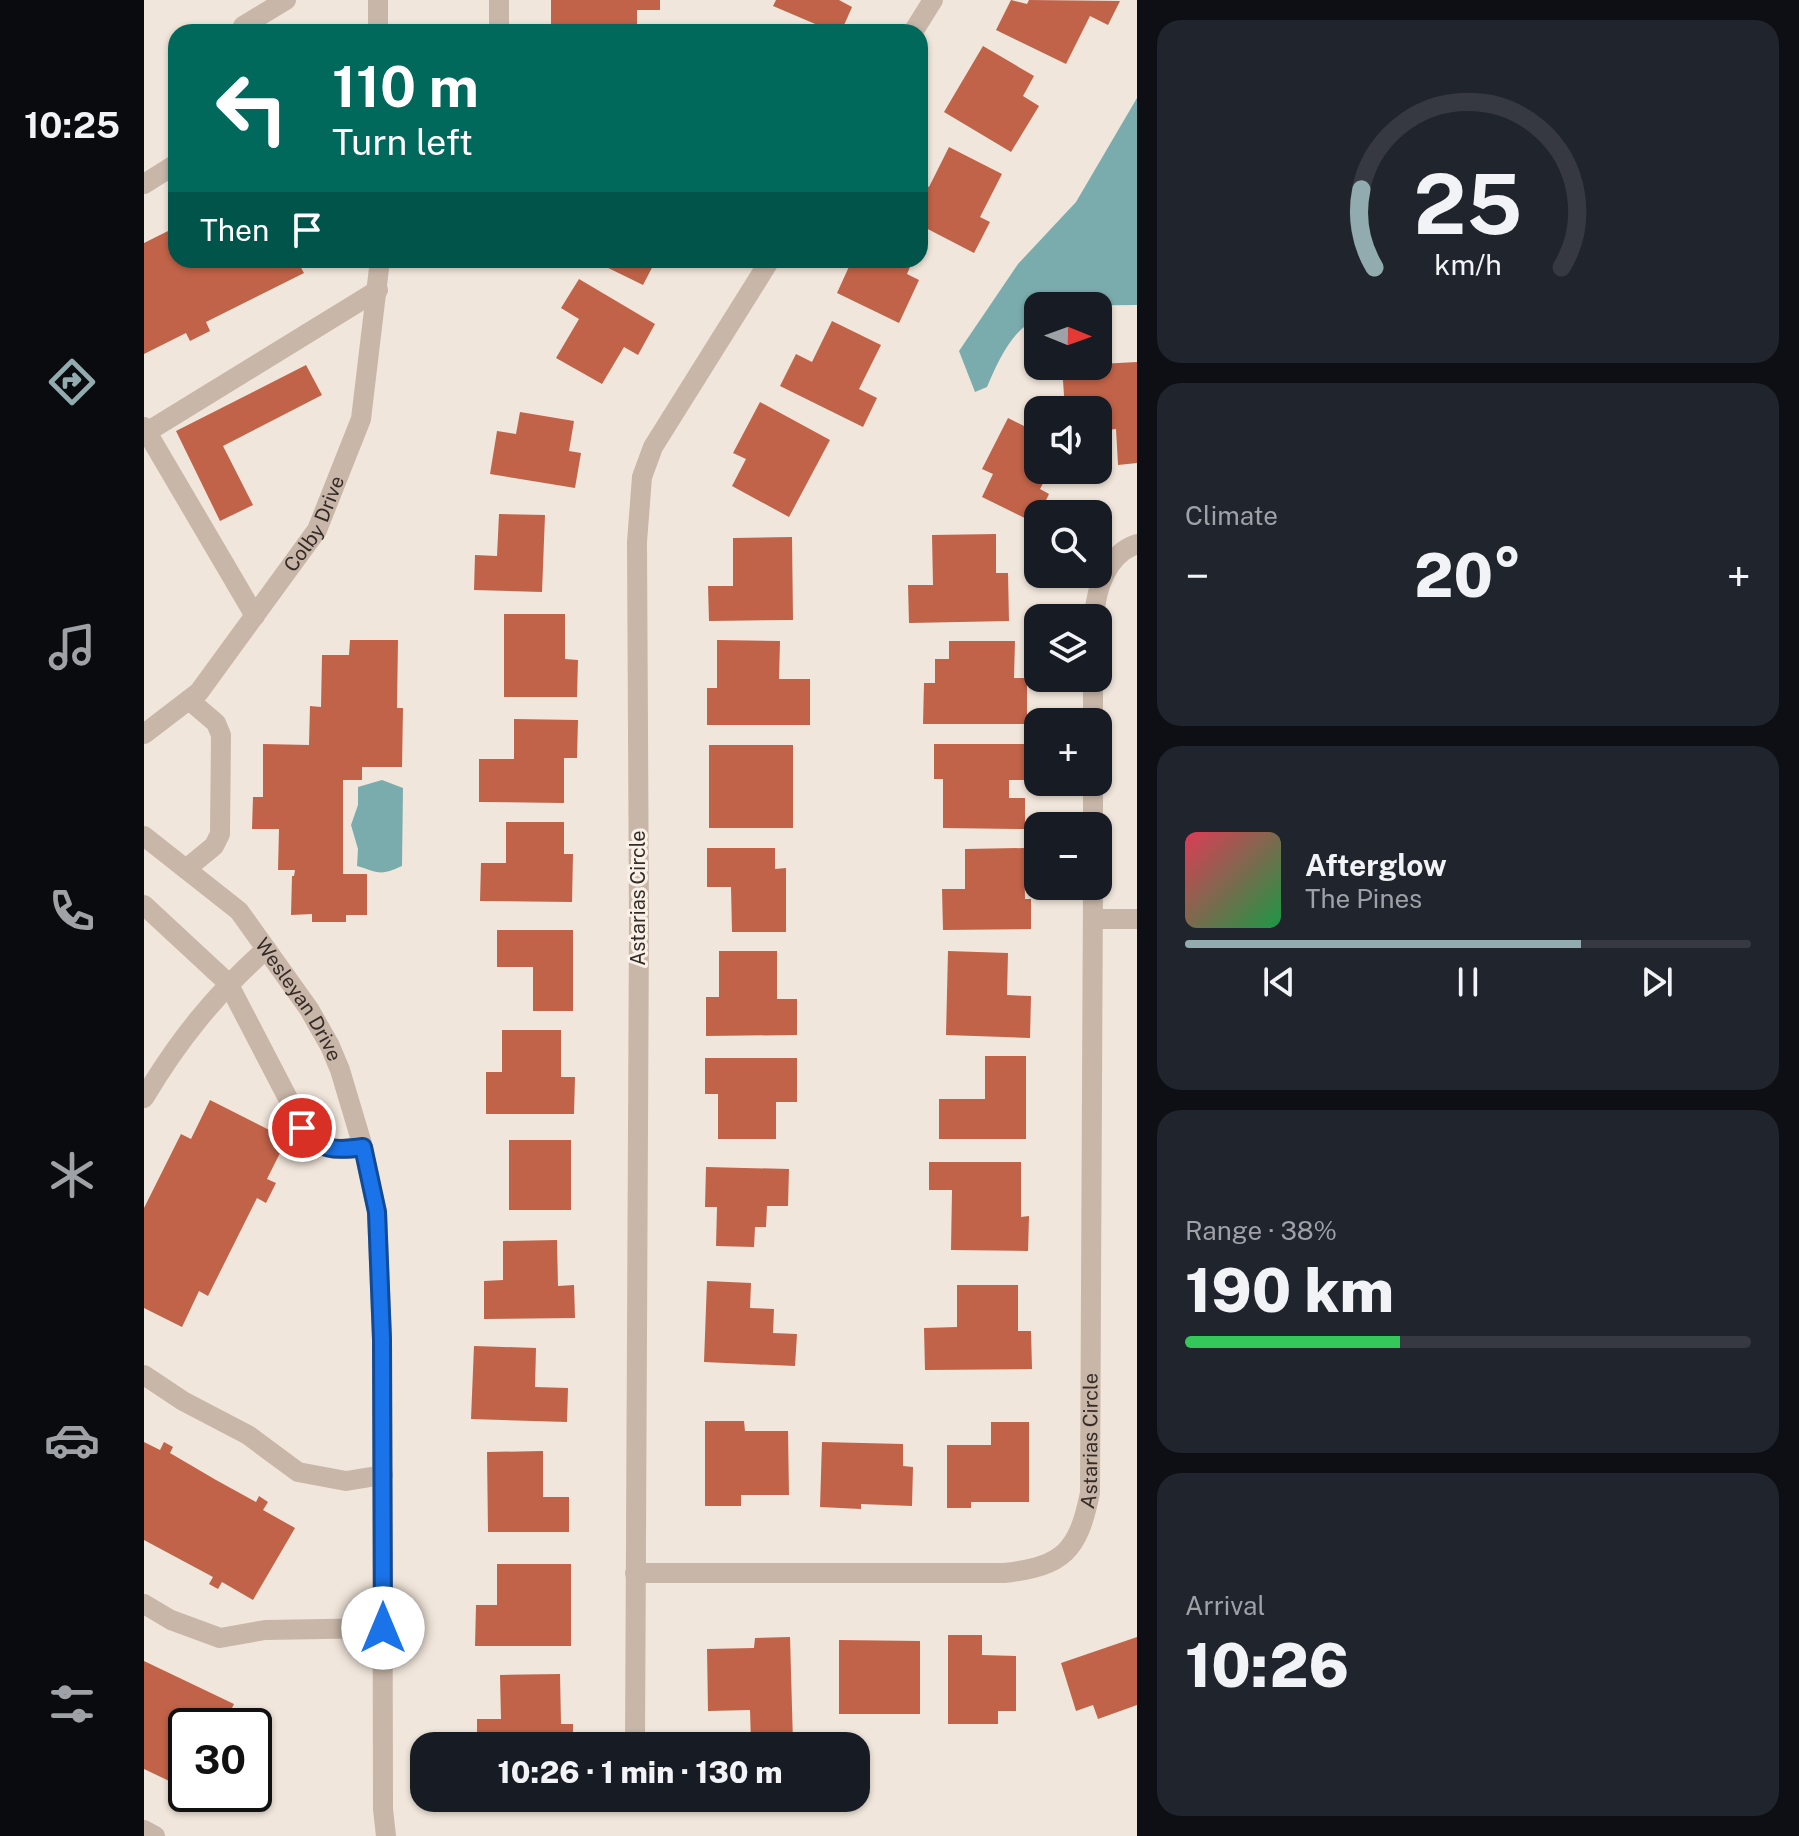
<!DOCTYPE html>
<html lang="en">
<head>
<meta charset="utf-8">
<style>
  body { margin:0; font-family:"Public Sans",sans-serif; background:#20242c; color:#f1f3f6; height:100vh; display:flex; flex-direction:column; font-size:30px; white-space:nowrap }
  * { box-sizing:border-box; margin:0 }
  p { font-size:26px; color:#9ea1a6 }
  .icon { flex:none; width:44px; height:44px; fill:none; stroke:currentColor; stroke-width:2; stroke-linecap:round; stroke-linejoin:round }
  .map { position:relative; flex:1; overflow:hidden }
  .sheet { display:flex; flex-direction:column; gap:20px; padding:20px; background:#0d0f14; width:662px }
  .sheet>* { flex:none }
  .banner { position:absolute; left:24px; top:24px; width:760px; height:244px; border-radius:24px; box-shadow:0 2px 6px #0004; background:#00695c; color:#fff; overflow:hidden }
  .needle { width:52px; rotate:91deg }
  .buttons { position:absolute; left:880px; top:292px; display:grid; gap:16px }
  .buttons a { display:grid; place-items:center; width:88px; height:88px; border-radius:16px; background:#171b24; box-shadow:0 2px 6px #0004; font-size:40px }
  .speed { position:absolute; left:24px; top:1708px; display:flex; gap:16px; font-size:40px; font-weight:700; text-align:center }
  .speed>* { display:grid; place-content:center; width:104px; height:104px; border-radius:50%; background:#171b24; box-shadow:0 2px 6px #0004; line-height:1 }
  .speed .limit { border:4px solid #111; border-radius:12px; background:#fff; color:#111 }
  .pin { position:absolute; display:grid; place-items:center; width:68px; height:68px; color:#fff; margin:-34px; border:4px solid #fff; border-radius:50%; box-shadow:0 2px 8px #0007 }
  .me { position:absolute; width:88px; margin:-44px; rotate:0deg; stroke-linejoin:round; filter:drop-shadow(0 0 6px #0008) }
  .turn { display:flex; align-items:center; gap:28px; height:168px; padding:0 32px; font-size:36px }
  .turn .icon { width:104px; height:104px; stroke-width:2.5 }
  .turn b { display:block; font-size:56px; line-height:68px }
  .then { display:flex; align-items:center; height:76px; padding:0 32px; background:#0003; gap:16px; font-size:30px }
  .big { font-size:60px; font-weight:800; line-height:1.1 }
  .sheet .tile { flex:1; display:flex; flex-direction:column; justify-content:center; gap:12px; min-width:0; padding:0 28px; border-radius:24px; background:#20242c }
  .sheet .dial { align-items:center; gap:0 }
  .dial svg { height:208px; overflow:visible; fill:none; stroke:#363941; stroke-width:7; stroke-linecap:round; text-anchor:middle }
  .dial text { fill:#f1f3f6; stroke:none }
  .song { display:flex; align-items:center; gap:24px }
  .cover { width:96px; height:96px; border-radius:12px; background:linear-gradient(135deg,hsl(350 70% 55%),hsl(140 70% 35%)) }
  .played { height:8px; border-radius:4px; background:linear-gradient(90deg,#92abae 70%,#363941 70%) }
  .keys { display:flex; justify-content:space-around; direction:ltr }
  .heat { display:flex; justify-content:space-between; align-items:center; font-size:44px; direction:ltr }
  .charge { height:12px; border-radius:6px; background:linear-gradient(90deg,#34c759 38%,#363941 0) }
  .trip { position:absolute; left:266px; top:1732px; width:460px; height:80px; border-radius:24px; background:#171b24; box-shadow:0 2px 6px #0004; font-weight:800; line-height:80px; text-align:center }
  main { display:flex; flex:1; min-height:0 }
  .tabs { display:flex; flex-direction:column; width:144px; justify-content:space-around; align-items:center; background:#090b0e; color:#9ea1a6 }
  .tabs .icon { width:56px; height:56px }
  .tabs .selected { color:#92abae }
  .tabs b { font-size:36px; color:#f1f3f6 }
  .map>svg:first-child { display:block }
</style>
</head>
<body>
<main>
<nav class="tabs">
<b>10:25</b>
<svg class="icon selected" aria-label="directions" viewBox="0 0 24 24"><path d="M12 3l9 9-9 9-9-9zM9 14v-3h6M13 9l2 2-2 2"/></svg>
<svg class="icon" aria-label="music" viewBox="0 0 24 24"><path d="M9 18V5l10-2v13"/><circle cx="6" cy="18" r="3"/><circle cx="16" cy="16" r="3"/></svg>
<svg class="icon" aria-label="phone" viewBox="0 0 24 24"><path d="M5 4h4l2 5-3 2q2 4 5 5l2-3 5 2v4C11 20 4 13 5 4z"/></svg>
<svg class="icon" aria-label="climate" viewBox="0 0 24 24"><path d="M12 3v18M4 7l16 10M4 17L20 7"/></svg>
<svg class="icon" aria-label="car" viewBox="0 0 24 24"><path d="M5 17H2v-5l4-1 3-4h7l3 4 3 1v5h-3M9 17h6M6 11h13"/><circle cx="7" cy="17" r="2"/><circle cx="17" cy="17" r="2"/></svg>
<svg class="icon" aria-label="filters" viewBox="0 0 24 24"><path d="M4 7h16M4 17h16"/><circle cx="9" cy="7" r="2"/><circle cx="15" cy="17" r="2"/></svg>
</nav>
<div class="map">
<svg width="993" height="1836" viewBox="0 0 993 1836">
  <rect width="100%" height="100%" fill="#f1e6db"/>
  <g fill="#7bacad">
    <path d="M993,98V305L894,306V318C867,330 854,362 843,387L831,392L815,351L874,264L932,202Z"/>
    <path d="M238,780L259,788L258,866C236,876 236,873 213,866L214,849L207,825L214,805V787Z"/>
  </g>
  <g fill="#c16349">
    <polygon points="407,0 516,0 516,10 493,10 493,32 407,32"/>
    <polygon points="632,0 695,0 708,7 697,32 690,32 629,6"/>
    <polygon points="867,0 883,4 885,0 976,1 964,25 946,16 922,64 852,30"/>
    <polygon points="839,46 890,76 879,96 895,106 867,152 800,112"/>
    <polygon points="805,147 858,174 836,217 846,222 830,253 776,225 776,183 785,187"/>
    <polygon points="32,227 32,260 164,260 155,264 160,273 62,322 66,331 46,341 42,333 0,354 0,243"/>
    <polygon points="448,260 512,260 499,285"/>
    <polygon points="708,260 769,260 763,274 775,280 755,323 693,293"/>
    <polygon points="435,279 511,324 494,355 480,347 458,384 412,358 435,319 417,308"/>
    <polygon points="688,321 737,345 715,389 733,398 719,427 636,386 652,354 668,362"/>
    <polygon points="993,362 993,463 974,465 972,429 954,431 954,410 921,410 918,366"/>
    <polygon points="162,365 178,395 79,446 109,505 76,521 32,431"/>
    <polygon points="616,402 686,440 645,517 588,486 602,459 589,453"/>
    <polygon points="376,412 430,421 425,451 437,453 431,488 346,474 353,431 372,434"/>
    <polygon points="864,418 894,433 894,470 906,470 896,489 905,494 891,523 838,497 849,474 838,469"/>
    <polygon points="355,514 401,515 398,592 330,590 331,555 353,556"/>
    <polygon points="852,534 852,573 864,573 865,621 765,623 764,585 789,585 788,535"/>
    <polygon points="648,537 649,620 565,621 564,586 589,586 589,538"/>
    <polygon points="360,614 421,614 421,659 434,660 433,697 360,697"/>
    <polygon points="206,640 254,640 253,708 259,708 258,767 218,767 218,780 199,780 199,874 223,874 223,915 202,915 202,922 168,922 168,914 147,915 148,876 150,876 151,870 134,870 135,829 108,829 109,797 119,797 119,744 165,745 166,706 177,707 178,655 205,655"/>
    <polygon points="573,640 636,641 635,679 666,679 666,725 563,725 563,688 573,688"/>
    <polygon points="805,641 871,641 870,678 883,678 883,724 779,724 780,683 791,683 791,659 805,659"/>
    <polygon points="370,719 434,720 433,758 420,758 420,803 335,802 335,759 370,759"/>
    <polygon points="790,744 884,744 884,780 865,780 865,798 881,798 881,829 799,828 799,779 790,779"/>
    <rect x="565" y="745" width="84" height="83"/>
    <polygon points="362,822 420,822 420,854 429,854 428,902 336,901 337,863 362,863"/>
    <polygon points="563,848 631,848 631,869 642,868 642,932 588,932 587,887 563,887"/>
    <polygon points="880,848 881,899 887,899 887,929 799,930 798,889 821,889 821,849"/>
    <polygon points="353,930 429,930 429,1011 389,1011 389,967 353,967"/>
    <polygon points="575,951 633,951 633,999 653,999 653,1035 562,1036 562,997 575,997"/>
    <polygon points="804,951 864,953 863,995 887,996 886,1038 802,1035"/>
    <polygon points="358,1030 417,1030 417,1077 431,1077 430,1114 342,1114 342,1072 358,1072"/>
    <polygon points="841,1056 882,1056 882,1139 795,1139 795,1099 841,1099"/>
    <polygon points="561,1058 653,1058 653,1102 632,1102 632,1139 574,1139 574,1094 561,1094"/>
    <polygon points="66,1100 143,1139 123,1179 132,1183 122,1203 113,1198 64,1296 55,1291 38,1327 0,1308 0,1208 37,1134 47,1139"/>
    <rect x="365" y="1140" width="62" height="70"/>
    <polygon points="785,1162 877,1162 877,1217 885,1216 884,1251 807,1250 808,1190 785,1190"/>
    <polygon points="562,1167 645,1169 644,1206 623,1206 622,1227 611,1227 610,1247 572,1246 573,1207 561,1207"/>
    <polygon points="413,1240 414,1286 430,1285 431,1318 340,1319 340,1281 359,1280 359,1241"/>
    <polygon points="563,1281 607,1283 606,1308 630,1309 629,1333 653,1334 651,1366 560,1362"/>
    <polygon points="813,1285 874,1285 874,1331 887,1331 888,1369 781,1370 780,1328 813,1327"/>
    <polygon points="330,1346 392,1348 391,1387 424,1388 423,1422 327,1419"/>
    <polygon points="561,1421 600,1421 601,1431 644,1431 645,1495 597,1495 597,1506 561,1506"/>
    <polygon points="847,1422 885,1422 885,1502 827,1502 827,1508 803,1508 803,1445 847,1445"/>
    <polygon points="0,1442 16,1450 20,1442 29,1447 26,1453 72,1480 112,1502 115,1496 124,1502 119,1510 151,1528 109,1600 78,1582 74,1589 65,1584 69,1577 0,1540"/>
    <polygon points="678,1442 759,1444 759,1466 769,1467 768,1506 717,1504 717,1509 676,1507"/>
    <polygon points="399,1451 399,1497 425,1497 425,1532 344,1532 343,1452"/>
    <polygon points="353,1564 427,1564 427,1646 331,1646 332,1605 353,1605"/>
    <polygon points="804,1635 838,1635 838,1655 872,1656 872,1711 854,1711 854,1724 804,1724"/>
    <polygon points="646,1637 649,1743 607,1743 606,1710 564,1711 563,1649 610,1648 611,1638"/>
    <polygon points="993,1637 993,1705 954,1719 949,1705 932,1711 917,1663"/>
    <polygon points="695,1640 776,1641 776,1714 695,1714"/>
    <polygon points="0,1661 90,1704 79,1726 42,1726 42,1789 0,1769"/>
    <polygon points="416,1674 417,1724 429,1724 429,1746 333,1746 333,1719 357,1719 356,1675"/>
  </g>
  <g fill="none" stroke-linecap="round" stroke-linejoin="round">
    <g stroke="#c8b6a8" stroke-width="20">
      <polyline points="234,0 234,32"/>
      <polyline points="355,0 355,32"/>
      <polyline points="99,26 142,0"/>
      <polyline points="769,32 789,0"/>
      <polyline points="0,184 32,164"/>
      <polyline points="0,427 111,616"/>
      <polyline points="3,432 234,290"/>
      <path d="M950,618C952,588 963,554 993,544"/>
      <polyline points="949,678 949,722"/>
      <path id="s1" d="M0,734L55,692L173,530L217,419L236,260"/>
      <polyline points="949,782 949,826"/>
      <path id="s2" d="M0,836L95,911L165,1009L186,1046L196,1070L219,1147L233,1212L238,1339L239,1809L242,1836"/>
      <polyline points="42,869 70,846 76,834 77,735 72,723 45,700"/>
      <path d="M0,905L84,983L163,1135C180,1152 196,1150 219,1147"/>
      <polyline points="949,919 993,919"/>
      <path d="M0,1098C35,1039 71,995 122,949"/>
      <polyline points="0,1375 39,1401 104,1435 154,1472 202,1481 239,1475"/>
      <path id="s3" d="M491,1573H860C920,1566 934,1551 946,1493L949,886"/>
      <polyline points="0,1604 27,1620 76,1638 121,1630 239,1628"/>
      <polyline points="491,1746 495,921 493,542 498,477 509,447 626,260"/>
      <polyline points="0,1830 11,1836"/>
    </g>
  </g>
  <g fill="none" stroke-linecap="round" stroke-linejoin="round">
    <defs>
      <path id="route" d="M158,1128C175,1151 192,1151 219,1147L233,1212L238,1339L239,1628"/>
    </defs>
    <use href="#route" stroke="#114b97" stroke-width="20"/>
    <use href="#route" stroke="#1a73e8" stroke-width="14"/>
  </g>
  <g text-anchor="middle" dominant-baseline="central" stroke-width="6" stroke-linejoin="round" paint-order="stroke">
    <g font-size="20" fill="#352c28" stroke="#f9f0e7">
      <text stroke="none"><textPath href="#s1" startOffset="274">Colby Drive</textPath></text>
      <text transform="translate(494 898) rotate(-90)">Astarias Circle</text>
      <text stroke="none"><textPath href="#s2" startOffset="228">Wesleyan Drive</textPath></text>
      <text stroke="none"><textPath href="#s3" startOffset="552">Astarias Circle</textPath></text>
    </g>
  </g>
</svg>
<div class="buttons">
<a><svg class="needle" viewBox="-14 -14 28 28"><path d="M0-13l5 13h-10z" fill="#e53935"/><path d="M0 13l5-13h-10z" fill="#9ea1a6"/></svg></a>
<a><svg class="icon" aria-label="sound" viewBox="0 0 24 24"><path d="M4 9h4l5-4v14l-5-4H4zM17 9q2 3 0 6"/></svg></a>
<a><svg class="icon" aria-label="search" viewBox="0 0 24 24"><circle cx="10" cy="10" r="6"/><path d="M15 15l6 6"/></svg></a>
<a><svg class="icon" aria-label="layers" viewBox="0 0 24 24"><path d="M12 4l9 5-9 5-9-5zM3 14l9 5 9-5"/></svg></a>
<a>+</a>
<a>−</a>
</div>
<div class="speed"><div class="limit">30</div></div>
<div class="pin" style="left:158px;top:1128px;background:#d93025"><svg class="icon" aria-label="arrive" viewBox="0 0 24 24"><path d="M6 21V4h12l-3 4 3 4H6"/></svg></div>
<svg class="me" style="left:239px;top:1628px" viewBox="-20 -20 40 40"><circle r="19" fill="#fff"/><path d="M0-13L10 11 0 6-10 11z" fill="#1a73e8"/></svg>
<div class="trip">10:26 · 1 min · 130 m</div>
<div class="banner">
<div class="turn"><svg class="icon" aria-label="left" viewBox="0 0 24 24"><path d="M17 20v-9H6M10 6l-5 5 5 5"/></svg><div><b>110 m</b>Turn left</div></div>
<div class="then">Then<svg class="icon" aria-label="arrive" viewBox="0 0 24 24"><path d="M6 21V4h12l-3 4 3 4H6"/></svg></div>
</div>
</div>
<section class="sheet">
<div class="tile dial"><svg viewBox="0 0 100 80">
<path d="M14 69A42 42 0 1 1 86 69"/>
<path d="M14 69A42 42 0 0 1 9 39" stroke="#92abae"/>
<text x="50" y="56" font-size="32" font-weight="700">25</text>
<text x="50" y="72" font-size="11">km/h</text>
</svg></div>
<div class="tile"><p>Climate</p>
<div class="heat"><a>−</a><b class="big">20°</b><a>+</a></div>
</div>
<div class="tile">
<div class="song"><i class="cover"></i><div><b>Afterglow</b><p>The Pines</p></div></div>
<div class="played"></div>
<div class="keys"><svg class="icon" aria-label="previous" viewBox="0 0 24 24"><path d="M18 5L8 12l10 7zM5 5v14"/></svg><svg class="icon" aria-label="pause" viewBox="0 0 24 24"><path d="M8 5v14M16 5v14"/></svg><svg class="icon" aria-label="next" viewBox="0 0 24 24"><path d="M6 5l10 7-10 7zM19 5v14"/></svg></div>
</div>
<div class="tile"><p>Range · 38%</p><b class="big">190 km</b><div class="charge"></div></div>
<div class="tile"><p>Arrival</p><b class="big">10:26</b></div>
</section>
</main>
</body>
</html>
